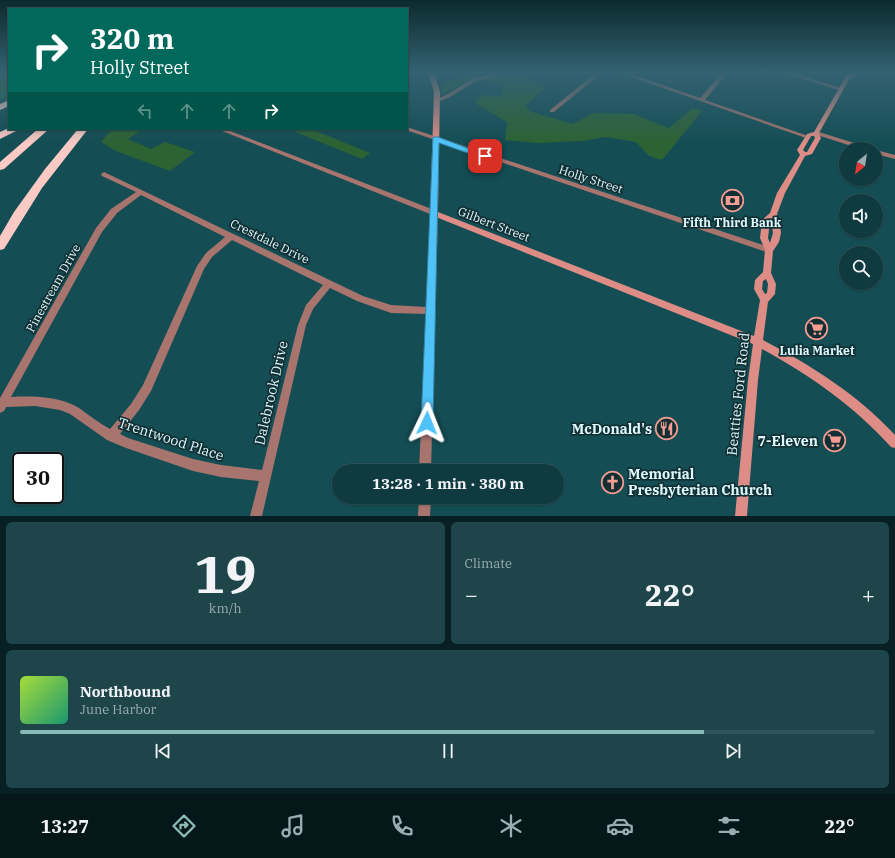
<!DOCTYPE html>
<html lang="en">
<head>
<meta charset="utf-8">
<style>
  body { margin:0; font-family:"IBM Plex Serif",serif; background:#1d454a; color:#f1f3f6; height:100vh; display:flex; flex-direction:column; font-size:15px; white-space:nowrap }
  * { box-sizing:border-box; margin:0 }
  p { font-size:13px; color:#9badb0 }
  .icon { flex:none; width:22px; height:22px; fill:none; stroke:currentColor; stroke-width:2; stroke-linecap:round; stroke-linejoin:round }
  .map { position:relative; height:516px; overflow:hidden }
  .side { display:flex; flex-direction:column; gap:6px; padding:6px; background:#082023; flex:1 }
  .side>* { flex:none }
  .hud { position:absolute; left:8px; top:8px; width:400px; height:122px; border-radius:0px; box-shadow:0 1px 3px #0004,0 0 0 1px #2f5459; background:#00695c; color:#fff; overflow:hidden }
  .needle { width:26px; rotate:210deg }
  .controls { position:absolute; left:839px; top:142px; display:grid; gap:8px }
  .controls a { display:grid; place-items:center; width:44px; height:44px; border-radius:50%; background:#0f3a3f; box-shadow:0 1px 3px #0004,0 0 0 1px #2f5459; font-size:20px }
  .speed { position:absolute; left:12px; top:452px; display:flex; gap:8px; font-size:20px; font-weight:700; text-align:center }
  .speed>* { display:grid; place-content:center; width:52px; height:52px; border-radius:50%; background:#0f3a3f; box-shadow:0 1px 3px #0004,0 0 0 1px #2f5459; line-height:1 }
  .speed .limit { border:2px solid #111; border-radius:6px; background:#fff; color:#111 }
  .pin { position:absolute; display:grid; place-items:center; width:34px; height:34px; color:#fff; margin:-17px; border-radius:8px; box-shadow:0 2px 6px #0006 }
  .me { position:absolute; width:44px; margin:-22px; rotate:2deg; stroke-linejoin:round; filter:drop-shadow(0 0 3px #0008) }
  .turn { display:flex; align-items:center; gap:14px; height:84px; padding:0 16px; font-size:18px }
  .turn .icon { width:52px; height:52px; stroke-width:2.5 }
  .turn b { display:block; font-size:28px; line-height:34px }
  .lanes { display:flex; align-items:center; height:38px; padding:0 16px; background:#0003; justify-content:center; gap:20px; direction:ltr }
  .lanes .off { opacity:.35 }
  .big { font-size:30px; font-weight:800; line-height:1.1 }
  .side .tile { flex:1; display:flex; flex-direction:column; justify-content:center; gap:6px; min-width:0; padding:0 14px; border-radius:6px; background:#1d454a }
  .side .dial { align-items:center; gap:0 }
  .dial b { font-size:52px; line-height:1 }
  .song { display:flex; align-items:center; gap:12px }
  .cover { width:48px; height:48px; border-radius:6px; background:linear-gradient(135deg,hsl(80 70% 55%),hsl(160 70% 35%)) }
  .played { height:4px; border-radius:2px; background:linear-gradient(90deg,#8bbbb9 80%,#2f5459 80%) }
  .keys { display:flex; justify-content:space-around; direction:ltr }
  .heat { display:flex; justify-content:space-between; align-items:center; font-size:22px; direction:ltr }
  .side .tiles { flex:1; display:grid; gap:6px; grid-template-columns:1fr 1fr }
  .tile:last-child { grid-column:span 2 }
  .trip { position:absolute; left:332px; top:464px; width:232px; height:40px; border-radius:20px; background:#0f3a3f; box-shadow:0 1px 3px #0004,0 0 0 1px #2f5459; font-weight:800; line-height:40px; text-align:center }
  .dock { display:flex; height:64px; justify-content:space-around; align-items:center; background:#061719; color:#9badb0 }
  .dock .icon { width:28px; height:28px }
  .dock .current { color:#8bbbb9 }
  .dock b { font-size:18px; color:#f1f3f6 }
  .map>svg:first-child { display:block }
</style>
</head>
<body>
<div class="map">
<svg width="895" height="516" viewBox="0 0 895 516">
  <rect width="100%" height="100%" fill="#144d54"/>
  <g fill="#2d6233">
    <polygon points="0,72 9,72 9,95 0,100"/>
    <polygon points="466,72 529,72 525,76 545,87 525,106 532,112 573,124 593,113 633,114 669,128 693,108 702,111 662,160 649,156 636,142 606,137 582,141 537,143 505,140 507,122 475,103 482,95 502,96 504,87 488,81 466,82 442,94 443,82 466,77"/>
    <polygon points="112,129 144,129 128,139 151,149 165,142 195,152 170,171 116,151 101,142"/>
    <polygon points="288,129 311,129 370,153 362,159"/>
  </g>
  <g fill="none" stroke-linecap="round" stroke-linejoin="round">
    <polyline stroke="#0c7882" stroke-width="2" points="0,97 9,92"/>
    <g fill="#a7746e" fill-rule="evenodd">
      <polygon points="597,72 603,72 554,112 550,112 550,110"/>
      <polygon points="617,72 625,72 700,98 723,72 728,72 705,100 811,137 810,138 806,138"/>
      <polygon points="780,72 789,72 844,89 839,90"/>
      <polygon points="494,74 497,76 496,77 476,81 450,97 437,102 434,100 446,95 472,79"/>
      <polygon points="407,127 772,248 773,250 769,253 766,252 403,129 407,129"/>
      <path d="M217,129H225L437,211L438,213L431,471H419L426,314L391,313L357,301L330,288L313,309L306,325L262,516H250L259,481L221,477L193,471L126,448L107,440L70,414L60,410L35,406L6,407L4,411L0,413V398L96,228L111,209L136,192L102,176L101,174L104,172L363,296L391,305L426,307L430,214ZM141,195L225,237L206,253L197,266L143,385L131,404L110,429C99,423 89,415 79,408C59,396 34,396 11,397L102,232L117,213ZM232,240L323,285L306,305L298,325L262,470L221,465L193,459L128,438L120,434L139,410L151,391L204,269L212,257Z"/>
      <polygon points="816,131 870,148 871,149 861,149 814,134 813,133"/>
      <polygon points="876,150 895,155 895,159 876,154"/>
      <polygon points="419,497 431,497 430,516 418,516"/>
    </g>
    <path fill="#dd8d85" fill-rule="evenodd" d="M428,72H434L440,92L438,212L754,336L760,300L754,289L755,280L763,272L765,250L760,238L762,220L770,213L777,193L800,155L797,150L807,134L814,132L846,76L853,72H858L856,76L850,78L819,133L821,138L812,154L805,156L785,193L777,214L780,224L781,233L779,242L773,251L771,273L776,284L775,294L768,302L763,340C812,366 857,394 895,435V448L891,447C853,405 811,376 762,349L758,380L747,516H735L748,380L753,344L431,215L430,213L434,92ZM811,136H814L815,138L807,152H805L803,150ZM771,219L773,233L770,243L768,238L770,221ZM766,279L768,284L767,293L765,294L762,289L763,281Z"/>
    <g fill="#fccac4" fill-rule="evenodd">
      <polygon points="9,100 9,106 0,110 0,104"/>
      <polygon points="9,128 20,129 0,139 0,132"/>
      <polygon points="38,129 49,129 4,169 0,170 0,162"/>
      <polygon points="78,129 88,129 42,188 4,249 0,250 0,236 14,212 45,169"/>
    </g>
  </g>
  <linearGradient id="sky" x2="0" y2="1"><stop stop-color="#0b2a2e"/><stop offset="0.5" stop-color="#346272"/><stop offset="1" stop-color="#346272" stop-opacity="0"/></linearGradient>
  <rect width="895" height="144" fill="url(#sky)"/>
  <polygon fill="#4fc3f7" stroke="#337fa1" points="433,137 438,137 489,156 485,158 482,158 439,143 433,423 431,427 427,429 423,427 421,423"/>
  <defs>
    <symbol id="bank-ring" viewBox="-11 -11 22 22"><circle r="9.5" fill="#123034" stroke="#f59c93" stroke-width="1.5"/><path d="M-6-4H6V4H-6ZM0-2.3a2.3 2.3 0 1 0 0 4.6a2.3 2.3 0 1 0 0-4.6Z" fill="#f59c93"/></symbol>
    <symbol id="supermarket-ring" viewBox="-11 -11 22 22"><circle r="9.5" fill="#123034" stroke="#f59c93" stroke-width="1.5"/><path d="M-6-5.5h2.5l.6 2H6L4.5 2H-2.5L-4.4-4H-6ZM-1.5 3.2a1.3 1.3 0 1 0 .1 0ZM3 3.2a1.3 1.3 0 1 0 .1 0Z" fill="#f59c93"/></symbol>
    <symbol id="restaurant-ring" viewBox="-11 -11 22 22"><circle r="9.5" fill="#123034" stroke="#f59c93" stroke-width="1.5"/><path d="M-5-6h1v4h1v-4h1v4h1v-4h1v5L-1.5 .5V6h-2V.5L-5-1ZM5-6V6H3V1.5H1.5Q1.5-4 5-6Z" fill="#f59c93"/></symbol>
    <symbol id="church-ring" viewBox="-11 -11 22 22"><circle r="9.5" fill="#123034" stroke="#f59c93" stroke-width="1.5"/><path d="M-1.2-6h2.4v3.5h3.3v2.4h-3.3V6h-2.4V-.1h-3.3v-2.4h3.3Z" fill="#f59c93"/></symbol>
  </defs>
  <g fill-rule="evenodd">
    <use href="#bank-ring" x="720" y="188" width="25" height="25"/>
    <use href="#supermarket-ring" x="804" y="316" width="25" height="25"/>
    <use href="#restaurant-ring" x="654" y="416" width="25" height="25"/>
    <use href="#supermarket-ring" x="822" y="428" width="25" height="25"/>
    <use href="#church-ring" x="600" y="470" width="25" height="25"/>
  </g>
  <g text-anchor="middle" dominant-baseline="central" stroke-width="3.5" stroke-linejoin="round" paint-order="stroke">
    <g font-size="12" fill="#def9fd" stroke="#123034">
      <text transform="translate(591 179) rotate(18)">Holly Street</text>
      <text transform="translate(494 224) rotate(21)">Gilbert Street</text>
      <text transform="translate(270 241) rotate(26)">Crestdale Drive</text>
      <text transform="translate(53 288) rotate(-61)">Pinestream Drive</text>
    </g>
    <g font-size="12" font-weight="bold" fill="#def9fd" stroke="#123034">
      <text x="732" y="222">Fifth Third Bank</text>
      <text x="817" y="350">Lulia Market</text>
    </g>
    <g font-size="14" fill="#def9fd" stroke="#123034">
      <text transform="translate(271 393) rotate(-77)">Dalebrook Drive</text>
      <text transform="translate(738 394) rotate(-84)">Beatties Ford Road</text>
      <text transform="translate(171 439) rotate(18)">Trentwood Place</text>
    </g>
    <g font-size="14" font-weight="bold" fill="#def9fd" stroke="#123034" text-anchor="end">
      <text x="652" y="429">McDonald's</text>
      <text x="818" y="441">7-Eleven</text>
      <text x="628" y="474" text-anchor="start">Memorial<tspan x="628" dy="16">Presbyterian Church</tspan></text>
    </g>
  </g>
</svg>
<div class="controls">
<a><svg class="needle" viewBox="-14 -14 28 28"><path d="M0-13l5 13h-10z" fill="#e53935"/><path d="M0 13l5-13h-10z" fill="#9badb0"/></svg></a>
<a><svg class="icon" aria-label="sound" viewBox="0 0 24 24"><path d="M4 9h4l5-4v14l-5-4H4zM17 9q2 3 0 6"/></svg></a>
<a><svg class="icon" aria-label="search" viewBox="0 0 24 24"><circle cx="10" cy="10" r="6"/><path d="M15 15l6 6"/></svg></a>
</div>
<div class="speed"><div class="limit">30</div></div>
<div class="pin" style="left:485px;top:156px;background:#d93025"><svg class="icon" aria-label="arrive" viewBox="0 0 24 24"><path d="M6 21V4h12l-3 4 3 4H6"/></svg></div>
<svg class="me" style="left:427px;top:423px" viewBox="-20 -20 40 40"><path d="M0-17L14 15 0 8-14 15z" fill="#4fc3f7" stroke="#fff" stroke-width="4"/></svg>
<div class="trip">13:28 · 1 min · 380 m</div>
<div class="hud">
<div class="turn"><svg class="icon" aria-label="right" viewBox="0 0 24 24"><path d="M7 20v-9h11M14 6l5 5-5 5"/></svg><div><b>320 m</b>Holly Street</div></div>
<div class="lanes"><svg class="icon off" aria-label="left" viewBox="0 0 24 24"><path d="M17 20v-9H6M10 6l-5 5 5 5"/></svg><svg class="icon off" aria-label="ahead" viewBox="0 0 24 24"><path d="M12 20V5M6 11l6-6 6 6"/></svg><svg class="icon off" aria-label="ahead" viewBox="0 0 24 24"><path d="M12 20V5M6 11l6-6 6 6"/></svg><svg class="icon" aria-label="right" viewBox="0 0 24 24"><path d="M7 20v-9h11M14 6l5 5-5 5"/></svg></div>
</div>
</div>
<section class="side">
<div class="tiles">
<div class="tile dial"><b>19</b><p>km/h</p></div>
<div class="tile"><p>Climate</p>
<div class="heat"><a>−</a><b class="big">22°</b><a>+</a></div>
</div>
<div class="tile">
<div class="song"><i class="cover"></i><div><b>Northbound</b><p>June Harbor</p></div></div>
<div class="played"></div>
<div class="keys"><svg class="icon" aria-label="previous" viewBox="0 0 24 24"><path d="M18 5L8 12l10 7zM5 5v14"/></svg><svg class="icon" aria-label="pause" viewBox="0 0 24 24"><path d="M8 5v14M16 5v14"/></svg><svg class="icon" aria-label="next" viewBox="0 0 24 24"><path d="M6 5l10 7-10 7zM19 5v14"/></svg></div>
</div>
</div>
</section>
<nav class="dock">
<b>13:27</b>
<svg class="icon current" aria-label="directions" viewBox="0 0 24 24"><path d="M12 3l9 9-9 9-9-9zM9 14v-3h6M13 9l2 2-2 2"/></svg>
<svg class="icon" aria-label="music" viewBox="0 0 24 24"><path d="M9 18V5l10-2v13"/><circle cx="6" cy="18" r="3"/><circle cx="16" cy="16" r="3"/></svg>
<svg class="icon" aria-label="phone" viewBox="0 0 24 24"><path d="M5 4h4l2 5-3 2q2 4 5 5l2-3 5 2v4C11 20 4 13 5 4z"/></svg>
<svg class="icon" aria-label="climate" viewBox="0 0 24 24"><path d="M12 3v18M4 7l16 10M4 17L20 7"/></svg>
<svg class="icon" aria-label="car" viewBox="0 0 24 24"><path d="M5 17H2v-5l4-1 3-4h7l3 4 3 1v5h-3M9 17h6M6 11h13"/><circle cx="7" cy="17" r="2"/><circle cx="17" cy="17" r="2"/></svg>
<svg class="icon" aria-label="filters" viewBox="0 0 24 24"><path d="M4 7h16M4 17h16"/><circle cx="9" cy="7" r="2"/><circle cx="15" cy="17" r="2"/></svg>
<b>22°</b>
</nav>
</body>
</html>
